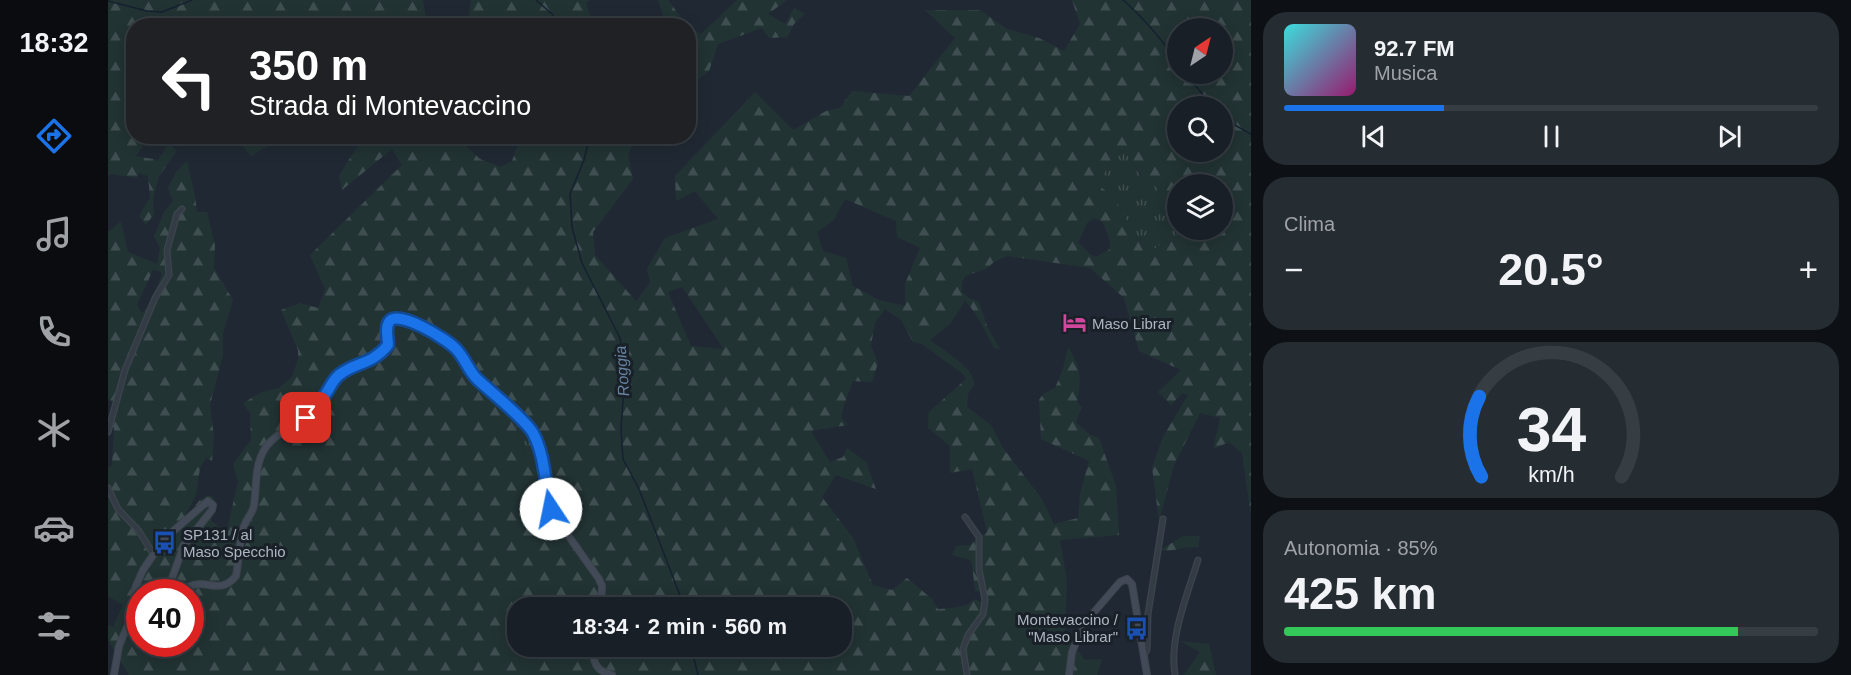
<!DOCTYPE html>
<html lang="it">
<head>
<meta charset="utf-8">
<style>
  body { margin:0; font-family:Helvetica,sans-serif; background:#252c32; color:#f1f3f6; height:100vh; display:flex; flex-direction:column; font-size:22px; white-space:nowrap }
  * { box-sizing:border-box; margin:0 }
  p { font-size:20px; color:#9fa2a7 }
  .icon { flex:none; width:33px; height:33px; fill:none; stroke:currentColor; stroke-width:2; stroke-linecap:round; stroke-linejoin:round }
  .map { position:relative; flex:1; overflow:hidden }
  .side { display:flex; flex-direction:column; gap:12px; padding:12px; background:#0d1115; width:600px }
  .side>* { flex:none }
  .guide { position:absolute; left:18px; top:18px; width:570px; height:126px; border-radius:24px; box-shadow:0 3px 15px #0003,0 0 0 2px #363d43; background:#202124; color:#fff; overflow:hidden }
  .needle { width:39px; rotate:35deg }
  .fabs { position:absolute; left:1059px; top:18px; display:grid; gap:12px }
  .fabs a { display:grid; place-items:center; width:66px; height:66px; border-radius:50%; background:#181f26; box-shadow:0 3px 15px #0003,0 0 0 2px #363d43; font-size:30px }
  .speed { position:absolute; left:18px; top:579px; display:flex; gap:12px; font-size:30px; font-weight:700; text-align:center }
  .speed>* { display:grid; place-content:center; width:78px; height:78px; border-radius:50%; background:#181f26; box-shadow:0 3px 15px #0003,0 0 0 2px #363d43; line-height:1 }
  .speed .limit { border:9px solid #d22; background:#fff; color:#111 }
  .pin { position:absolute; display:grid; place-items:center; width:51px; height:51px; color:#fff; margin:-26px; border-radius:12px; box-shadow:0 3px 9px #0006 }
  .me { position:absolute; width:66px; margin:-33px; rotate:349deg; stroke-linejoin:round; filter:drop-shadow(0 0 4px #0008) }
  .turn { display:flex; align-items:center; gap:21px; height:126px; padding:0 24px; font-size:27px }
  .turn .icon { width:78px; height:78px; stroke-width:2.5 }
  .turn b { display:block; font-size:42px; line-height:51px }
  .big { font-size:45px; font-weight:700; line-height:1.1 }
  .side .tile { flex:1; display:flex; flex-direction:column; justify-content:center; gap:9px; min-width:0; padding:0 21px; border-radius:24px; background:#252c32 }
  .side .dial { align-items:center; gap:0 }
  .dial svg { height:156px; overflow:visible; fill:none; stroke:#363d43; stroke-width:7; stroke-linecap:round; text-anchor:middle }
  .dial text { fill:#f1f3f6; stroke:none }
  .song { display:flex; align-items:center; gap:18px }
  .cover { width:72px; height:72px; border-radius:9px; background:linear-gradient(135deg,hsl(180 70% 55%),hsl(320 70% 35%)) }
  .played { height:6px; border-radius:3px; background:linear-gradient(90deg,#1a73e8 30%,#363d43 30%) }
  .keys { display:flex; justify-content:space-around; direction:ltr }
  .heat { display:flex; justify-content:space-between; align-items:center; font-size:33px; direction:ltr }
  .charge { height:9px; border-radius:4px; background:linear-gradient(90deg,#34c759 85%,#363d43 0) }
  .trip { position:absolute; left:399px; top:597px; width:345px; height:60px; border-radius:24px; background:#181f26; box-shadow:0 3px 15px #0003,0 0 0 2px #363d43; font-weight:700; line-height:60px; text-align:center }
  main { display:flex; flex:1; min-height:0 }
  .menu { display:flex; flex-direction:column; width:108px; justify-content:space-around; align-items:center; background:#0a0c0f; color:#9fa2a7 }
  .menu .icon { width:42px; height:42px }
  .menu .on { color:#1a73e8 }
  .menu b { font-size:27px; color:#f1f3f6 }
  .map>svg:first-child { display:block }
</style>
</head>
<body>
<main>
<nav class="menu">
<b>18:32</b>
<svg class="icon on" aria-label="directions" viewBox="0 0 24 24"><path d="M12 3l9 9-9 9-9-9zM9 14v-3h6M13 9l2 2-2 2"/></svg>
<svg class="icon" aria-label="music" viewBox="0 0 24 24"><path d="M9 18V5l10-2v13"/><circle cx="6" cy="18" r="3"/><circle cx="16" cy="16" r="3"/></svg>
<svg class="icon" aria-label="phone" viewBox="0 0 24 24"><path d="M5 4h4l2 5-3 2q2 4 5 5l2-3 5 2v4C11 20 4 13 5 4z"/></svg>
<svg class="icon" aria-label="climate" viewBox="0 0 24 24"><path d="M12 3v18M4 7l16 10M4 17L20 7"/></svg>
<svg class="icon" aria-label="car" viewBox="0 0 24 24"><path d="M5 17H2v-5l4-1 3-4h7l3 4 3 1v5h-3M9 17h6M6 11h13"/><circle cx="7" cy="17" r="2"/><circle cx="17" cy="17" r="2"/></svg>
<svg class="icon" aria-label="filters" viewBox="0 0 24 24"><path d="M4 7h16M4 17h16"/><circle cx="9" cy="7" r="2"/><circle cx="15" cy="17" r="2"/></svg>
</nav>
<div class="map">
<svg width="1143" height="675" viewBox="0 0 1143 675">
  <defs>
    <pattern id="grass-tufts" width="24" height="20" patternUnits="userSpaceOnUse" patternTransform="scale(1.5)"><rect width="24" height="20" fill="#223334"/><path d="M3 7l-1-3M5 7V3M7 7l1-3M15 17l-1-3M17 17v-4M19 17l1-3" fill="none" stroke="#3f4e50"/></pattern>
    <pattern id="forest-firs" width="22" height="20" patternUnits="userSpaceOnUse" patternTransform="scale(1.5)"><rect width="22" height="20" fill="#223334"/><path d="M5 1l3.5 6h-7zM16 11l3.5 6h-7z" fill="#3f4e50"/></pattern>
  </defs>
  <rect width="100%" height="100%" fill="#202933"/>
  <g fill="url(#grass-tufts)">
    <polygon points="1014,146 1033,177 1041,174 1051,192 1052,206 1070,235 1037,254 1006,197 989,184"/>
    <path d="M404,418L419,434L430,462L422,464C414,449 411,433 404,418Z"/>
  </g>
  <g fill="url(#forest-firs)" fill-rule="evenodd">
    <polygon points="0,0 315,0 319,25 26,26 26,136 41,137 28,156 50,160 61,143 69,151 51,176 45,199 46,214 38,225 31,216 42,197 40,176 31,173 29,178 3,174 0,176"/>
    <polygon points="363,0 482,0 478,3 485,25 360,25"/>
    <polygon points="550,0 560,0 579,25 549,25 556,18"/>
    <polygon points="629,0 679,0 660,14 677,24 686,8 697,14 686,24 679,37 661,38 654,28 610,44 601,71 581,86 581,27 593,34"/>
    <path d="M964,0H1143V515L1134,453L1121,442L1105,449L1112,418L1092,413L1066,465L1051,521L1044,467L1055,437L1080,395L1074,393L1063,405L1050,392L1073,370L1031,351L1016,298L982,268L899,256L886,262L878,269L857,276L854,283V292L861,298L871,302L879,326L892,349L886,348C877,332 870,314 857,301L842,324L822,340C833,349 868,369 866,384C865,387 863,389 861,392C859,396 860,402 859,407L883,425L895,448L934,499L946,524L970,518L972,494L981,461L933,439L931,400L935,394L947,388L955,369L960,347C974,369 973,377 969,402L974,407L968,422L982,435L991,438L1008,486L1011,535L952,540L959,581L957,634L977,660L994,659L989,675H21L0,640V625L5,627L15,605L0,596V468L4,466L6,428L4,426L10,406L0,399V231H2L13,221L20,252L49,264L52,248L46,236L56,212L65,201L60,188L68,172L79,161L87,196L89,212H99L107,245L106,268L125,300L115,333V355L102,405L106,437L104,461L98,458L92,468L88,495L77,515L79,517C84,512 89,501 95,498C113,487 106,514 102,520L109,525L113,533L118,535L130,481L125,464L143,440L142,413L135,403L154,392L171,388L184,377L190,359V350L173,310L192,303L210,308L217,289L202,255L294,165L284,149L234,190L231,176L255,137H348L372,159L393,167L404,161L412,137H528L520,155L525,179L485,232L487,255L528,301L542,283L539,269L557,238L610,219L587,191L568,201L567,176L647,92L685,130L718,111L732,108L744,91L801,96L847,38L817,10H872L899,29L931,38L956,51L972,24ZM1070,28H1114V74H1070ZM1070,106H1114V152H1070ZM1014,147L1034,177L1041,175L1051,192L1052,206L1070,235L1037,254L1006,197L989,184ZM1070,184H1114V230H1070ZM737,199L788,221L789,237L812,248L797,284V306L771,300L745,286L738,258L715,251L709,232L726,220ZM986,218L995,222L1002,242V249L988,257L982,254L970,243L979,223ZM45,270L53,272L54,275L39,309L34,313L29,305ZM574,287L615,348V349L583,346L560,292ZM777,309L793,320L805,342L814,344L855,374L858,379L821,412L820,428L842,446V473L864,469L879,532L862,545L848,546L844,555L862,560L864,564L867,591L878,592L880,599L872,602L867,599C858,608 843,608 830,609L824,599L799,578L784,590L765,585L745,538L714,497L728,475L768,489L758,462L739,448L735,457L722,462L703,431L740,425L733,418L736,405L745,381L764,382L770,363L763,345L767,323ZM405,420L419,434L429,462L422,464C414,450 411,434 405,420ZM32,592H82V644H32ZM410,608H734V646H410Z"/>
    <polygon points="128,137 174,137 143,156"/>
    <path d="M1075,536H1092L1090,547C1076,546 1065,552 1052,550Z"/>
    <polygon points="1072,641 1101,644 1108,675 1076,675 1092,652"/>
  </g>
  <g fill="none" stroke-linecap="round" stroke-linejoin="round">
    <g stroke="#15212f" stroke-width="1.5">
      <polyline points="428,0 444,14 450,26"/>
      <path d="M1015,0C1036,18 1053,39 1070,62"/>
      <polyline points="0,1 39,11 54,12 84,0"/>
      <polyline points="1078,74 1104,106"/>
      <polyline points="1114,118 1143,134"/>
      <polyline points="482,136 476,160 462,194 464,227 474,263 512,338 517,374 513,429 515,459 531,489 573,598 575,608"/>
      <polyline points="583,646 590,675"/>
    </g>
    <defs>
      <g id="street">
        <polyline points="0,432 17,370 47,298 61,275 59,250 69,214 74,209"/>
        <polyline points="0,488 10,509 31,531 45,554"/>
        <polyline points="857,517 871,537 871,569 877,600 875,614 860,635 855,649 859,675"/>
        <polyline points="1036,655 1039,650 1040,614 1055,519"/>
        <path d="M1067,675C1061,637 1079,596 1090,560"/>
      </g>
      <g id="secondary">
        <path d="M73,592C95,572 109,599 128,576C131,559 131,542 136,526C139,518 145,513 146,505C149,486 146,464 158,447C168,433 185,428 198,418C213,406 218,384 232,374C246,364 270,364 279,346C282,340 278,331 280,324L286,318C304,318 330,334 344,345C355,354 359,368 368,378C381,391 421,423 427,437C437,463 436,492 447,517L491,579L494,586L493,608"/>
        <path d="M483,646C486,662 487,671 504,675"/>
        <polyline points="6,675 11,646 23,618 28,586 35,570 56,539 100,501 105,505 104,510 76,545 59,592"/>
        <polyline points="961,675 964,652 970,638 987,611 1012,582 1019,579 1024,584 1039,675"/>
      </g>
    </defs>
    <use href="#street" stroke="#3d444d" stroke-width="7"/>
    <use href="#secondary" stroke="#3d444d" stroke-width="8"/>
    <use href="#street" stroke="#333b44" stroke-width="4.5"/>
    <use href="#secondary" stroke="#424a57" stroke-width="6"/>
  </g>
  <g fill="none" stroke-linecap="round" stroke-linejoin="round">
    <defs>
      <path id="route" d="M198,418C205,410 212,404 217,395C222,388 224,381 231,375C247,362 264,365 280,345C280,338 277,328 281,322C289,308 340,340 348,349C357,358 360,370 369,379C383,392 417,419 425,433C437,455 437,485 443,509"/>
    </defs>
    <use href="#route" stroke="#114b97" stroke-width="15"/>
    <use href="#route" stroke="#1a73e8" stroke-width="10"/>
  </g>
  <defs>
    <symbol id="hotel-bare" viewBox="-9 -9 18 18"><path d="M-6-4.5h1.5V1H6V5H4.5V3h-9V5H-6ZM-4 0a1.8 1.8 0 1 1 3.6 0ZM.5 0V-2.5h3Q6-2.5 6 0Z" fill="#d1479c" stroke="#192028" stroke-width="2.5" paint-order="stroke"/></symbol>
    <symbol id="bus-bare" viewBox="-9 -9 18 18"><path d="M-5-6H5V4H4V6H2V4H-2V6H-4V4H-5ZM-3.5-4V0h7V-4ZM-3.5 1.2v1.5H-2V1.2ZM2 1.2v1.5H3.5V1.2Z" fill="#1a4fb4" stroke="#192028" stroke-width="2.5" paint-order="stroke"/></symbol>
  </defs>
  <g fill-rule="evenodd">
    <use href="#hotel-bare" x="950" y="306" width="33" height="33"/>
    <use href="#bus-bare" x="40" y="526" width="33" height="33"/>
    <use href="#bus-bare" x="1012" y="612" width="33" height="33"/>
  </g>
  <g text-anchor="middle" dominant-baseline="central" stroke-width="6" stroke-linejoin="round" paint-order="stroke">
    <g font-size="15" fill="#adb6c1" stroke="#192028" text-anchor="start">
      <text x="984" y="323">Maso Librar</text>
      <text x="75" y="534">SP131 / al<tspan x="75" dy="17">Maso Specchio</tspan></text>
      <text x="1010" y="619" text-anchor="end">Montevaccino /<tspan x="1010" dy="17">"Maso Librar"</tspan></text>
    </g>
    <g font-size="16" font-style="italic" fill="#68819e" stroke="#192028">
      <text transform="translate(514 371) rotate(-94)">Roggia</text>
    </g>
  </g>
</svg>
<div class="fabs">
<a><svg class="needle" viewBox="-14 -14 28 28"><path d="M0-13l5 13h-10z" fill="#e53935"/><path d="M0 13l5-13h-10z" fill="#9fa2a7"/></svg></a>
<a><svg class="icon" aria-label="search" viewBox="0 0 24 24"><circle cx="10" cy="10" r="6"/><path d="M15 15l6 6"/></svg></a>
<a><svg class="icon" aria-label="layers" viewBox="0 0 24 24"><path d="M12 4l9 5-9 5-9-5zM3 14l9 5 9-5"/></svg></a>
</div>
<div class="speed"><div class="limit">40</div></div>
<div class="pin" style="left:198px;top:418px;background:#d93025"><svg class="icon" aria-label="arrive" viewBox="0 0 24 24"><path d="M6 21V4h12l-3 4 3 4H6"/></svg></div>
<svg class="me" style="left:443px;top:509px" viewBox="-20 -20 40 40"><circle r="19" fill="#fff"/><path d="M0-13L10 11 0 6-10 11z" fill="#1a73e8"/></svg>
<div class="trip">18:34 · 2 min · 560 m</div>
<div class="guide">
<div class="turn"><svg class="icon" aria-label="left" viewBox="0 0 24 24"><path d="M17 20v-9H6M10 6l-5 5 5 5"/></svg><div><b>350 m</b>Strada di Montevaccino</div></div>
</div>
</div>
<section class="side">
<div class="tile">
<div class="song"><i class="cover"></i><div><b>92.7 FM</b><p>Musica</p></div></div>
<div class="played"></div>
<div class="keys"><svg class="icon" aria-label="previous" viewBox="0 0 24 24"><path d="M18 5L8 12l10 7zM5 5v14"/></svg><svg class="icon" aria-label="pause" viewBox="0 0 24 24"><path d="M8 5v14M16 5v14"/></svg><svg class="icon" aria-label="next" viewBox="0 0 24 24"><path d="M6 5l10 7-10 7zM19 5v14"/></svg></div>
</div>
<div class="tile"><p>Clima</p>
<div class="heat"><a>−</a><b class="big">20.5°</b><a>+</a></div>
</div>
<div class="tile dial"><svg viewBox="0 0 100 80">
<path d="M14 69A42 42 0 1 1 86 69"/>
<path d="M14 69A42 42 0 0 1 13 28" stroke="#1a73e8"/>
<text x="50" y="56" font-size="32" font-weight="700">34</text>
<text x="50" y="72" font-size="11">km/h</text>
</svg></div>
<div class="tile"><p>Autonomia · 85%</p><b class="big">425 km</b><div class="charge"></div></div>
</section>
</main>
</body>
</html>
